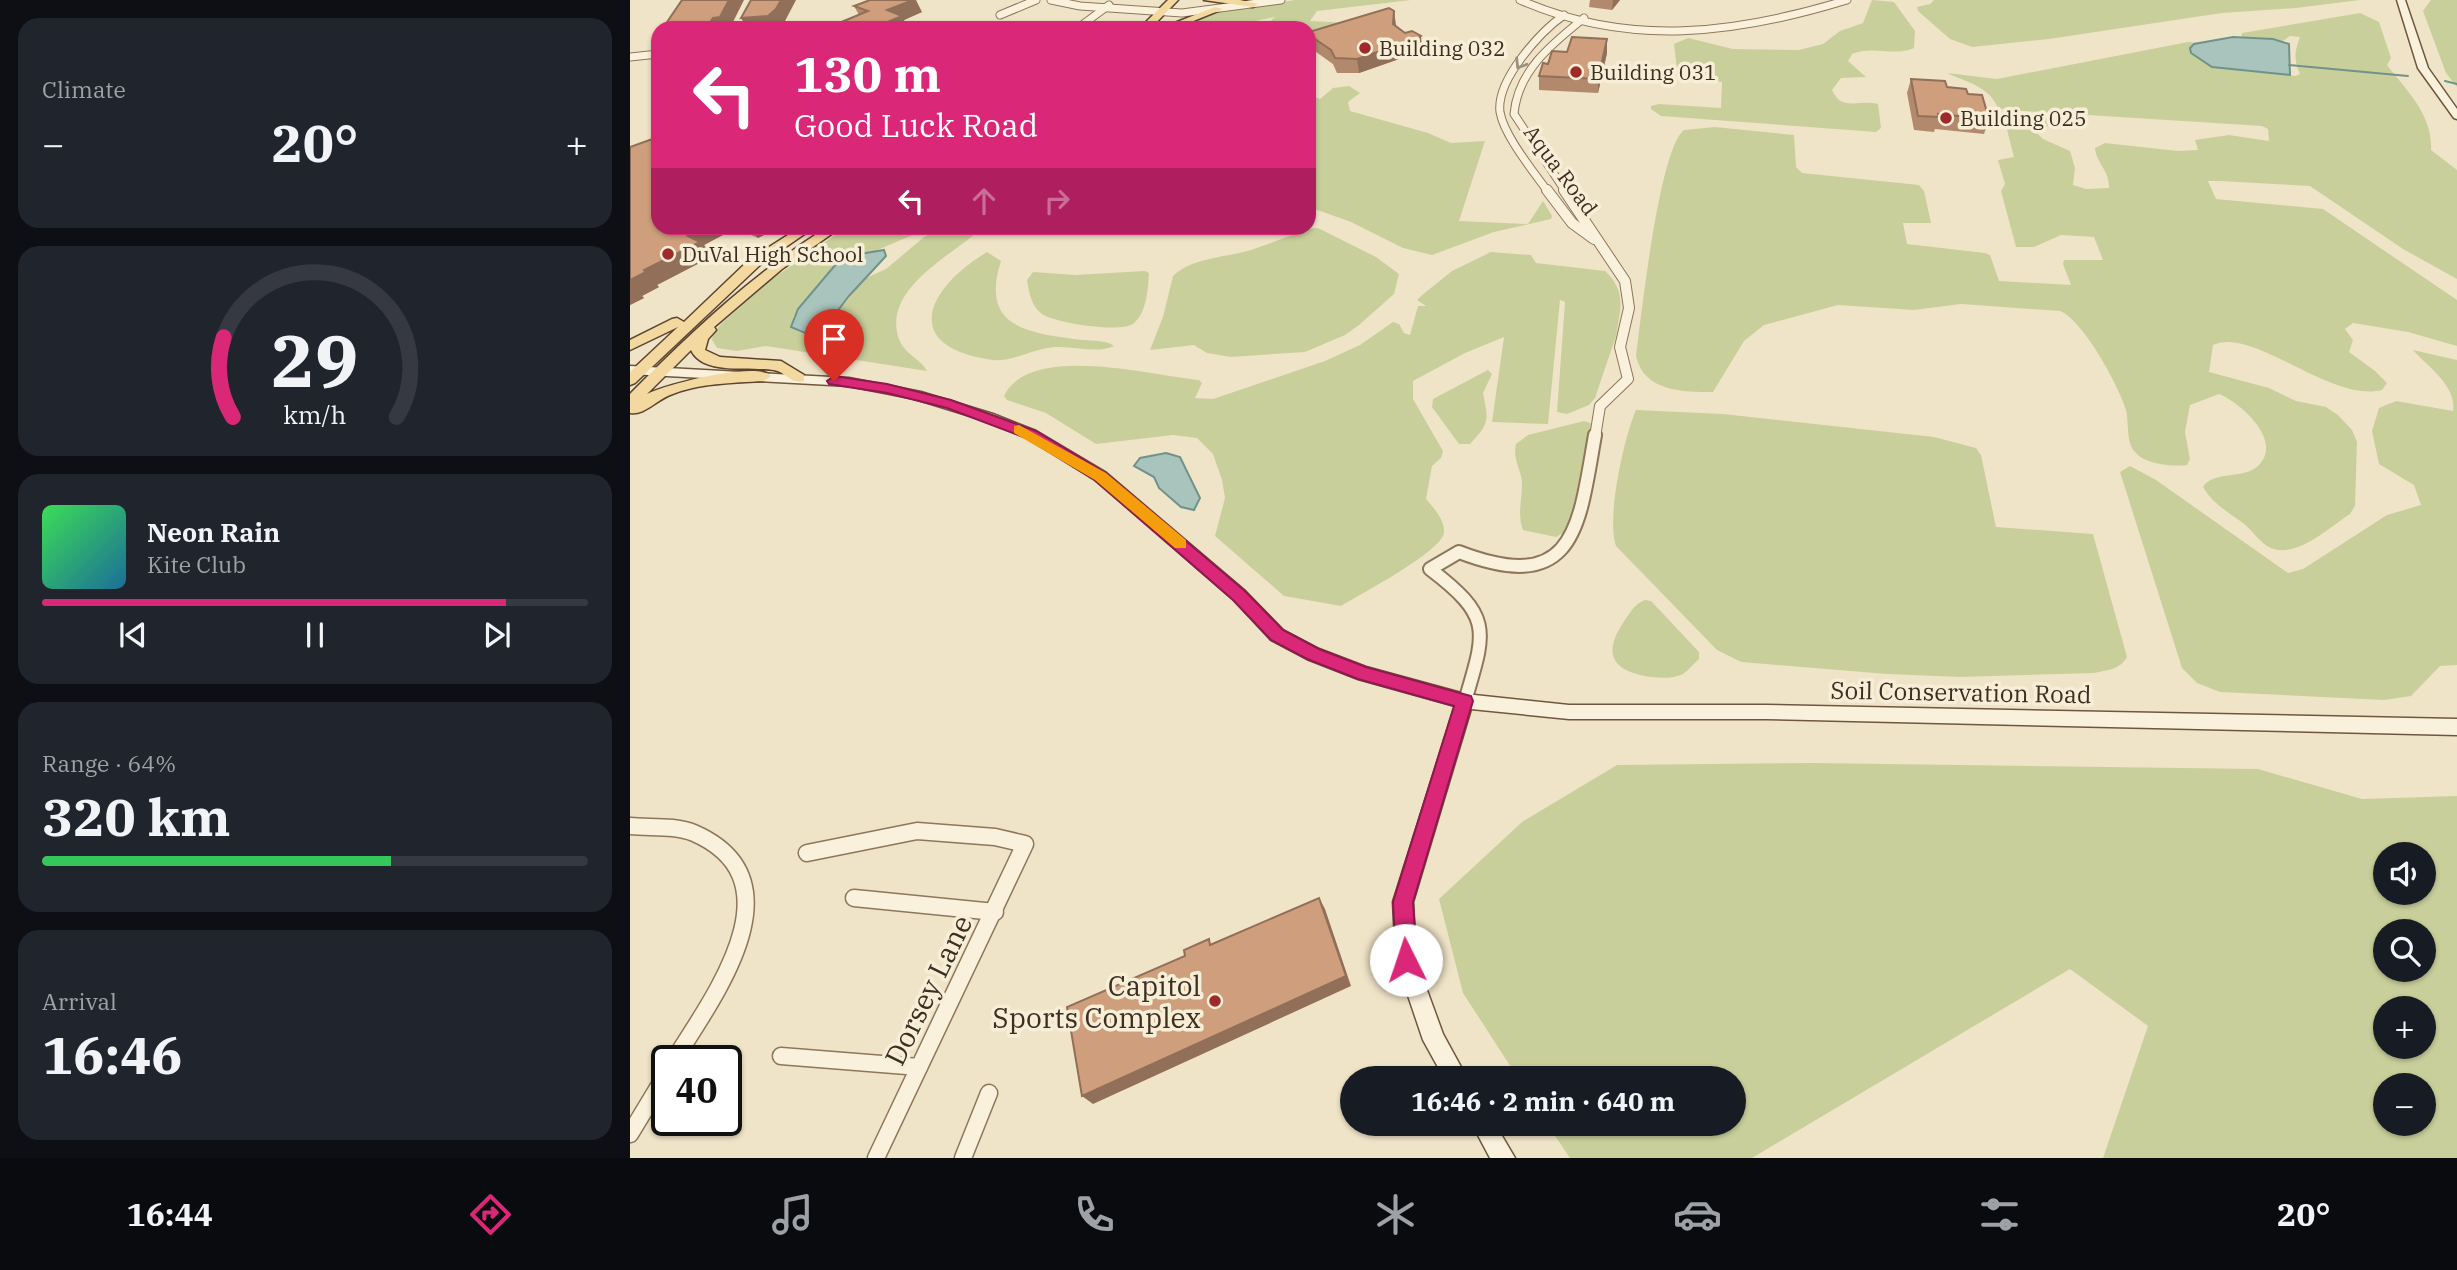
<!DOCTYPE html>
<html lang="en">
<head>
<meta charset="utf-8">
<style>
  body { margin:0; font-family:"IBM Plex Serif",serif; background:#20242c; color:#f1f3f6; height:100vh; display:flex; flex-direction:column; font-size:26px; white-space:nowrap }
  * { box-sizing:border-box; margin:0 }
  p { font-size:23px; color:#9ea1a6 }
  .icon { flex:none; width:38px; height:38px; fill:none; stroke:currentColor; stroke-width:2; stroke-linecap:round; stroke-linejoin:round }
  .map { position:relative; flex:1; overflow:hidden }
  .side { display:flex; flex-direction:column; gap:18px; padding:18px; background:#0d0f14; width:630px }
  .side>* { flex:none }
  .hud { position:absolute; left:21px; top:21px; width:665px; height:214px; border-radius:21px; box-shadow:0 2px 5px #0004; background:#db2777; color:#fff; overflow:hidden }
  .tools { position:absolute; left:1743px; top:842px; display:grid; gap:14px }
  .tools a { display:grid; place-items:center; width:63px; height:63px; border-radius:50%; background:#171b24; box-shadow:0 2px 5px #0004; font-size:35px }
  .speed { position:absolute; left:21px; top:1045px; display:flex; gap:14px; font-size:35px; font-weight:700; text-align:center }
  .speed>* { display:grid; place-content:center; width:91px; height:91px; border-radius:50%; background:#171b24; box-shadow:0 2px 5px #0004; line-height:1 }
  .speed .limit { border:4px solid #111; border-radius:10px; background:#fff; color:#111 }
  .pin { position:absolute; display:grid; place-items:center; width:60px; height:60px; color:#fff; margin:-72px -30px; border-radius:50% 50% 50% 0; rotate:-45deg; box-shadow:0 0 7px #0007 }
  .pin .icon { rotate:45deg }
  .me { position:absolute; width:77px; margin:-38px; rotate:356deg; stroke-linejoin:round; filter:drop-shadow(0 0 5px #0008) }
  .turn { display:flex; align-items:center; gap:24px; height:147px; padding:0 28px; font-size:32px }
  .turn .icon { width:91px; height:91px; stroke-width:2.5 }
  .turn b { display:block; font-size:49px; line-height:60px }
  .lanes { display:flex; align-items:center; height:66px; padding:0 28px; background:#0003; justify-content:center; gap:35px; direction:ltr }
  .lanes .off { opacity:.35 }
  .big { font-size:52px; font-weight:800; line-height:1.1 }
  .side .card { flex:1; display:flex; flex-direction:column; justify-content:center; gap:10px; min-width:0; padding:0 24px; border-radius:21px; background:#20242c }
  .side .dial { align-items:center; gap:0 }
  .dial svg { height:182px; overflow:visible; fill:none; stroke:#363941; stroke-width:7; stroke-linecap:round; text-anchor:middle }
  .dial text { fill:#f1f3f6; stroke:none }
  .song { display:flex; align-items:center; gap:21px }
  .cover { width:84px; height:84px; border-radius:10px; background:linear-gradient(135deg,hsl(130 70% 55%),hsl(200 70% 35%)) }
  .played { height:7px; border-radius:4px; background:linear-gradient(90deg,#db2777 85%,#363941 85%) }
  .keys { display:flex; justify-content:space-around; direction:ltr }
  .heat { display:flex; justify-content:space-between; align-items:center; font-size:38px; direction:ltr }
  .charge { height:10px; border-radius:5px; background:linear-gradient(90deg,#34c759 64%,#363941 0) }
  .trip { position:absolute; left:710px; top:1066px; width:406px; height:70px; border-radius:35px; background:#171b24; box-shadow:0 2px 5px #0004; font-weight:800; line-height:70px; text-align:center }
  .dock { display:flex; height:112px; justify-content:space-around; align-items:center; background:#090b0e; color:#9ea1a6 }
  .dock .icon { width:49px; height:49px }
  .dock .selected { color:#db2777 }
  .dock b { font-size:32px; color:#f1f3f6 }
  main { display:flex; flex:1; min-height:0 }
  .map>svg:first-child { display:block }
</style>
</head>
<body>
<main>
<section class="side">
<div class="card"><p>Climate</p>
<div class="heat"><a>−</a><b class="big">20°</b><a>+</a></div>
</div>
<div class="card dial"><svg viewBox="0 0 100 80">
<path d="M14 69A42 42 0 1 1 86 69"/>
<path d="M14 69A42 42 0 0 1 10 34" stroke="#db2777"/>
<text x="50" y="56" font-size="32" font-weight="700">29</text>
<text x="50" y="72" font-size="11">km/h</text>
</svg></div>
<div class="card">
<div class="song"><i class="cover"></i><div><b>Neon Rain</b><p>Kite Club</p></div></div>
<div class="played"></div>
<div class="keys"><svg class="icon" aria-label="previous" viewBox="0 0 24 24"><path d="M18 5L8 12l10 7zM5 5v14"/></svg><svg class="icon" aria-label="pause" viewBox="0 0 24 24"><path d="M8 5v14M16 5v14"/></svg><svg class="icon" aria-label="next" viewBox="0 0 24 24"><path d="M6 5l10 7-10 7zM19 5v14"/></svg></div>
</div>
<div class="card"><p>Range · 64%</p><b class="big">320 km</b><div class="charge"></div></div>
<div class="card"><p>Arrival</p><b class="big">16:46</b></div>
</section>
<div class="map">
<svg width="1827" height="1158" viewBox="0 0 1827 1158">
  <rect width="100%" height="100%" fill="#f0e4c8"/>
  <g fill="#c9cf9b" fill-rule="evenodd">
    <polygon points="665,0 781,0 687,11 680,21 720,23 679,42 679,28 633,28 645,17 590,28 544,28 591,12"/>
    <path d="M1242,0L1264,2L1285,31L1284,48C1263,57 1243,45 1222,54L1218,61L1236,77L1211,78L1202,90C1211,112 1231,99 1248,104L1251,128L1246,132L1031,116L1021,109V106L1029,104L1091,108L1092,82L1048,78L1044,44L1058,38L1103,49L1169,50L1193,44L1210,31L1233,23Z"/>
    <polygon points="1304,0 1730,0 1666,8 1592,13 1419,39 1342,47 1320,39 1288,11 1287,7 1300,4"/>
    <polygon points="1801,0 1827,0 1827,87 1816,73 1793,11"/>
    <path d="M1730,13L1749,22L1761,58L1757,65C1777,91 1803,115 1801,150L1827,170V279L1773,249L1680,186L1590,181H1578L1586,199L1693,209L1827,300V346L1778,332L1723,323L1715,329L1723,340L1719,352L1745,371L1757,383L1752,390C1700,403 1623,326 1583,345L1579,372L1639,388L1666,401L1696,407L1708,415L1722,430L1727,442L1725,506L1720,514C1698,528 1664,562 1637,546C1628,540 1622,530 1613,523C1598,512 1583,504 1573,487C1584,470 1612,480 1628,466C1654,441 1611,403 1589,394L1560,405L1555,432L1560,459L1557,465C1542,467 1514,464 1505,452C1496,443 1499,422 1496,410C1489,386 1453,320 1430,311L1331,304L1284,310L1208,305L1134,325L1114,341L1083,392C1053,392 1014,392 1006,356C1011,318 1029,149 1054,130L1085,127L1164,135L1166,167L1172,173L1289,185L1294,191L1301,223H1273L1277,244L1355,253L1360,255L1369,281L1441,285L1433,264L1434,260H1473L1464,237L1431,235L1404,247H1386L1371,191L1375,184L1368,160L1384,157L1374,118L1383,115L1428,119L1427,124L1404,130L1413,139L1440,151L1445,168L1443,185L1456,189L1479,188C1480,171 1466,163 1465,148L1475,143L1548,151L1568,150L1565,140L1599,135L1639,141L1638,129L1632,126L1377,110L1368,108C1359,86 1336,82 1317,73L1367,79L1558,42L1569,43L1564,45L1591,69L1610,68L1665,76L1670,74C1663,59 1665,50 1670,37L1660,36L1653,41L1611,37L1612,33Z"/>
    <polygon points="719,86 730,93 718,102 720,111 798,133 821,143 855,141 829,221 898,224 913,201 922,216 921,219 864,232 802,255 773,248 721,222 679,207 679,101 685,97 690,99 703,88"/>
    <path d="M215,228H299L245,251L211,257L163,317L167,331L173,334L202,320L234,279L256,269L294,237L312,228H352C325,254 251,288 269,339C275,355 290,358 297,371L136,346L107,351L87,348L82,340L83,334L91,324L138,282Z"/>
    <path d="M688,228L746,257L769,274L764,294L729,325L715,335L675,352L601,357L577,353L564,345L520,350L533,317L543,276C563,257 595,258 621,250C640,244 658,236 677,229Z"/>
    <path d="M357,252L371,261C349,329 400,333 453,340C463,341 477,340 484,346C467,354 444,346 426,347C405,348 382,362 363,360C270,348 295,289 357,252Z"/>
    <path d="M861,252L901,255L906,263L975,271C988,283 992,295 990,312L986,336L965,398L959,405L937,414L927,412L935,302L930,300L918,424L862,422L874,337L835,353L783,381V399L813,451L811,458L802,466L796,499C804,508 815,520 814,533C811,552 729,595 711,606L654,596L585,536L595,498L592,480L583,454L567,438L543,435L466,444L416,413L377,400L374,396C400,342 523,376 569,380L572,383L565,398L583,399L695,361L730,345L763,322L769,324L774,333L780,335L788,306H796L787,300L791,296L822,271Z"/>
    <path d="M515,271L519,273C518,289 517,313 503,324C490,333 425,323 412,314C401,306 399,292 397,280L403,272L445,275Z"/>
    <path d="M1783,350L1827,360V665L1810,666L1781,696L1754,700L1590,692L1567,683L1552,668L1490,472L1500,466L1526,480L1658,573L1673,569L1757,515L1791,505L1784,485L1749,464L1742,431L1749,408L1766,401L1823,411C1827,386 1798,367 1783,350Z"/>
    <path d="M858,370L862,374L853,393C858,419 861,422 840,444H829L802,407L803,399Z"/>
    <path d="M1006,410L1093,414L1304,437L1346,448L1351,455L1366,527L1463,534L1497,657C1490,670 1477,670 1464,673L1330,677L1257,674L1111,662L1087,650L986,546C976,519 994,437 1006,410Z"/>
    <path d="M954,421L960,423L962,428L952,487L941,528L926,537L893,530C887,515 892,500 892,484C892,470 882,460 886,444L898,435Z"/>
    <path d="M1015,600L1021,601L1069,652V659C1064,663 1059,670 1053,674C1043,679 1031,678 1021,677C985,672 971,656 993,623C1000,613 1004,604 1015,600Z"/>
    <path d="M1183,763L1628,769L1732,799L1827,796V1158H1473L1518,1026L1440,969L1122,1158H940L917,1124H1104V1078H888L833,993L809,899L892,822L987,765ZM1755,854H1794V892H1755ZM1755,931H1794V970H1755ZM1755,1008H1794V1046H1755ZM1755,1085H1794V1124H1755Z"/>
  </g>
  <g fill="#a9c4bc" stroke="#6f938a" stroke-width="2">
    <polygon points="1603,37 1643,39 1659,44 1660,75 1582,67 1561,53 1560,48 1564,44"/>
    <polygon points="254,250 256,256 219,296 197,325 177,334 161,327 168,309 212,257"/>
    <polygon points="536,453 550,457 570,498 564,510 551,507 529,488 524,477 504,466 510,458"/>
  </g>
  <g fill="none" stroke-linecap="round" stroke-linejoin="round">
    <g stroke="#6f938a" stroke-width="2">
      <polyline points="1659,65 1778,76"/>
      <polyline points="1815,81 1827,84"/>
    </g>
    <defs>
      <g id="street-far3">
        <polyline points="421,0 450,6 552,13 651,0"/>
        <path d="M890,0C999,48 1106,34 1217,0"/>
        <polyline points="370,15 406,0"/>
        <polyline points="448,28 479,5"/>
        <polyline points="0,57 28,54"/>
        <path d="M918,192C904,172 874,136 870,112C866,80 910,32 934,15"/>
        <path d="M936,192L884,114C888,70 922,44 954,18"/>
      </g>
      <g id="street-far2">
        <polyline points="917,190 942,223 964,239"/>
        <polyline points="934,190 995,281 999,308 990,347 998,379 970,406 965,437"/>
      </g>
      <path id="street-far1" d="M835,701C856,630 863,617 800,569L829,552C946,597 949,526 965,435"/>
      <g id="street">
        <path d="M0,826C20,828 45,825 64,833C171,880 85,995 44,1060"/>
        <polyline points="177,853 287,831 365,837 395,844 246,1158"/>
        <polyline points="224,898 365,912"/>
        <polyline points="151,1056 289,1067"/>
        <polyline points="0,1134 37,1073"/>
        <polyline points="333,1158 359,1093"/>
      </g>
      <g id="secondary">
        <polygon points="1767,0 1775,0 1798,68 1827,109 1827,119 1824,118 1788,68"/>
        <polygon points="0,366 219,378 291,392 363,414 406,431 475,472 615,591 653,630 689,649 736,667 835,694 939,705 1136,705 1827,719 1827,735 1136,719 939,719 841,709 783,902 786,960 813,1034 837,1078 814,1078 793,1040 766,960 763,902 825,706 728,679 677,659 641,640 603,599 465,480 396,437 353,420 285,399 219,386 0,374"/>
        <polygon points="842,1124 865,1124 885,1158 860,1158"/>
      </g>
      <g id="primary">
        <polygon points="538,0 548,0 521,28 510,28"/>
        <polygon points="574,0 610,0 628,4 623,7"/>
        <polygon points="585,7 593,9 546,28 532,28"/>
        <polygon points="169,228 183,228 130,265 5,383 0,385 0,372 48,327 0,350 0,340 42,319 47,318 54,322 120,259"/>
        <path d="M196,228H210L152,269L84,327L86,330L78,339L75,350L90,357L151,361L174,375V381C161,385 156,372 144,370C121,366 73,376 61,350L17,394C37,384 127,361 141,376L134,381C103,383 69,383 40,395C27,400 13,416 0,413V394C61,332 123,274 196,228Z"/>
      </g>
    </defs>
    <use href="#street-far3" stroke="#8d765c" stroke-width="9"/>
    <use href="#street-far2" stroke="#8d765c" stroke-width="12"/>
    <use href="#street-far1" stroke="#8d765c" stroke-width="16"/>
    <use href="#street" stroke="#8d765c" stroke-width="19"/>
    <use href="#secondary" stroke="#6f573f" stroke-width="3"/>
    <use href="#primary" stroke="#5b4430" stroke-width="3"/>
    <use href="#street-far3" stroke="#faf1dc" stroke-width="7"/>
    <use href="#street-far2" stroke="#faf1dc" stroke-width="10"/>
    <use href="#street-far1" stroke="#faf1dc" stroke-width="12"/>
    <use href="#street" stroke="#faf1dc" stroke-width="16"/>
    <use href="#secondary" fill="#faf1dc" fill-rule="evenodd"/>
    <use href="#primary" fill="#f3d9a0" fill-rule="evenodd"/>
  </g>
  <g fill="#b2896c">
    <polygon points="960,0 990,0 982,10 959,7"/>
    <polygon points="224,6 292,12 274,20 229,15"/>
    <polygon points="766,26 792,50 783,59 772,58 729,73 707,73 703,64 679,47 679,32"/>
    <polygon points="977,39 977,53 968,93 909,90 909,76 918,64 937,52"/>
    <polygon points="1281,79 1338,94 1359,119 1354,134 1305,129 1304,132 1284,130 1277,93"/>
    <polygon points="28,228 148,228 128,238 106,228 74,245 76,248 75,248 81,257 27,285 29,287 12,296 14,298 0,305"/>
  </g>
  <g fill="#916f58">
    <polygon points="99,0 114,0 100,28 62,28 83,18"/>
    <polygon points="151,0 166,0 154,23 148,28 117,28 111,18"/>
    <polygon points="283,0 286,0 292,12 274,20 278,28 259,28 260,21 257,10"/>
    <polygon points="983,0 990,0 982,10"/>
    <polygon points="764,11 766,25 764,38 763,24"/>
    <polygon points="791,36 792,50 783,59 781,45"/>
    <polygon points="977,39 977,53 968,93 968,79"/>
    <polygon points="771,44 772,58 729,73 727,59"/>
    <polygon points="68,228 106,228 74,245 76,248 75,248 81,257 27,285 29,287 12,296 14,298 0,305 0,280 58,236 62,230"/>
    <polygon points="121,228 148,228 128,238"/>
    <polygon points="689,898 695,909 721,986 463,1104 452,1096"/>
  </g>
  <g fill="#cf9f7d" stroke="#916f58" stroke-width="2">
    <polygon points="52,0 99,0 90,17 83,18 78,26 62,28 33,28"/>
    <polygon points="121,0 151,0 146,9 138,16 111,18"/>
    <polygon points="240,0 283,0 257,10 272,16 260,21 268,24 259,28 197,28 238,11 224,6"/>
    <polygon points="759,8 764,11 763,24 775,33 782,31 791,36 781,45 771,44 727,59 705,58 701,50 679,35 679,32"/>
    <polygon points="942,37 977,39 968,79 909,76 913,63 918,64 922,51 937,52"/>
    <polygon points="1281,79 1315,81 1317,87 1336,89 1338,94 1352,95 1359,119 1308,114 1309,117 1288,116"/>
    <polygon points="28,137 28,228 68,228 62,230 65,233 58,236 70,242 14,270 16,272 0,280 0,147"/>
    <polygon points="689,898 716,976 452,1096 437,1007 555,956 554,950 579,939 580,945"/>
  </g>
  <defs><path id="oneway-chevron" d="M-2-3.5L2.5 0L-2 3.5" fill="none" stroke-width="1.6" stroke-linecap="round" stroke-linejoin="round" transform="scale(1.75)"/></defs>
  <use stroke="#9c907e" href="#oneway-chevron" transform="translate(890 64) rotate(122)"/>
  <polygon fill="#db2777" stroke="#8e194d" stroke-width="2" points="204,376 257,384 321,400 406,431 476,473 615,591 653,630 689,649 736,667 841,696 843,701 783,902 787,960 784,968 776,971 769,968 766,960 763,902 824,706 728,679 677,659 641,640 603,600 465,480 396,438 317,408 257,393 199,384 197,381"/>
  <polygon fill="#f59e0b" points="389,425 476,473 556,540 556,548 545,548 465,480 384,433 384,426"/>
  <g fill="#9e2a2b" stroke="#f7eed8" stroke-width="2.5">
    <circle cx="735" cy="48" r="7"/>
    <circle cx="946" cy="72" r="7"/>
    <circle cx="1316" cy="118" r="7"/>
    <circle cx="38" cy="254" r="7"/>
    <circle cx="585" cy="1001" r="7"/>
  </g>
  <g text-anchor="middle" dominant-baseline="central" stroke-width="7" stroke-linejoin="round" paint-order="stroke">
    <g font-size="21" fill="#3d2e20" stroke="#f7eed8" text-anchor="start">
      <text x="749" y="48">Building 032</text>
      <text x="960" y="72">Building 031</text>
      <text x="1330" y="118">Building 025</text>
      <text x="52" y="254">DuVal High School</text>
    </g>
    <g font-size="21" fill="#3d2e20" stroke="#f7eed8">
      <text transform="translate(931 170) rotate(53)">Aqua Road</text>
    </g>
    <g font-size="24" fill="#3d2e20" stroke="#f7eed8">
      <text transform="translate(1331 692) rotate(1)">Soil Conservation Road</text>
    </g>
    <g font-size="28" fill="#3d2e20" stroke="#f7eed8" text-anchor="end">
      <text x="571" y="985">Capitol<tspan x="571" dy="32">Sports Complex</tspan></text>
    </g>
    <g font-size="28" fill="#3d2e20" stroke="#f7eed8">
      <text transform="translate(298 990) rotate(-64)">Dorsey Lane</text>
    </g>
  </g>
</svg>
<div class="tools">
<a><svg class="icon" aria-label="sound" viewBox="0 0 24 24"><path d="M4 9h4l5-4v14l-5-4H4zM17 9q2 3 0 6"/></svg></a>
<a><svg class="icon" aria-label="search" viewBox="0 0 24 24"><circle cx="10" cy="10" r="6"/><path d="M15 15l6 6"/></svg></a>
<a>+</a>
<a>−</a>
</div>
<div class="speed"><div class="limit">40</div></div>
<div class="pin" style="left:204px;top:381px;background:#d93025"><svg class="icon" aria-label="arrive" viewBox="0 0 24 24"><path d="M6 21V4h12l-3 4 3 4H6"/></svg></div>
<svg class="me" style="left:776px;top:960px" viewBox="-20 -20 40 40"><circle r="19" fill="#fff"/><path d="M0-13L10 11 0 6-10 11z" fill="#db2777"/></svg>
<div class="trip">16:46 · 2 min · 640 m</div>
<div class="hud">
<div class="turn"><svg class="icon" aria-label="left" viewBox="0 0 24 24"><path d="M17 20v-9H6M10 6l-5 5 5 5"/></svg><div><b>130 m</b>Good Luck Road</div></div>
<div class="lanes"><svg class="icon" aria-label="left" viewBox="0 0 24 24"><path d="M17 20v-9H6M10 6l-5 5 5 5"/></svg><svg class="icon off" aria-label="ahead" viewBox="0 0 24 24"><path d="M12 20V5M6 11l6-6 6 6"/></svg><svg class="icon off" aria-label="right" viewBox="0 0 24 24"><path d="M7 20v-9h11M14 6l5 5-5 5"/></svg></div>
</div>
</div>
</main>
<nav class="dock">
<b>16:44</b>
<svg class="icon selected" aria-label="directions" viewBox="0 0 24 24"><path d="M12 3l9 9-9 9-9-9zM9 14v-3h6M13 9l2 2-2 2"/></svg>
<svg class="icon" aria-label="music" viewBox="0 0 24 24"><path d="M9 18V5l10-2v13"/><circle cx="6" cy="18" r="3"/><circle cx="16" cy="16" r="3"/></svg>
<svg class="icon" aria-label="phone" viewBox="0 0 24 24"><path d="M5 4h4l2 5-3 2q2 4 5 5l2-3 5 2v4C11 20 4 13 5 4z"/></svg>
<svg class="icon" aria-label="climate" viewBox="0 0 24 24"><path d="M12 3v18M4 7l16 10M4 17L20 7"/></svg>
<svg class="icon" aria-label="car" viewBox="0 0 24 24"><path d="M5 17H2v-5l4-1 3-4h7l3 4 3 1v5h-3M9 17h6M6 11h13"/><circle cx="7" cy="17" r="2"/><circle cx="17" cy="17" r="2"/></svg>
<svg class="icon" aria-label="filters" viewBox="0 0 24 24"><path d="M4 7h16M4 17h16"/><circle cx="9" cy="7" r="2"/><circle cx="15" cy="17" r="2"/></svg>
<b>20°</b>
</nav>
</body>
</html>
